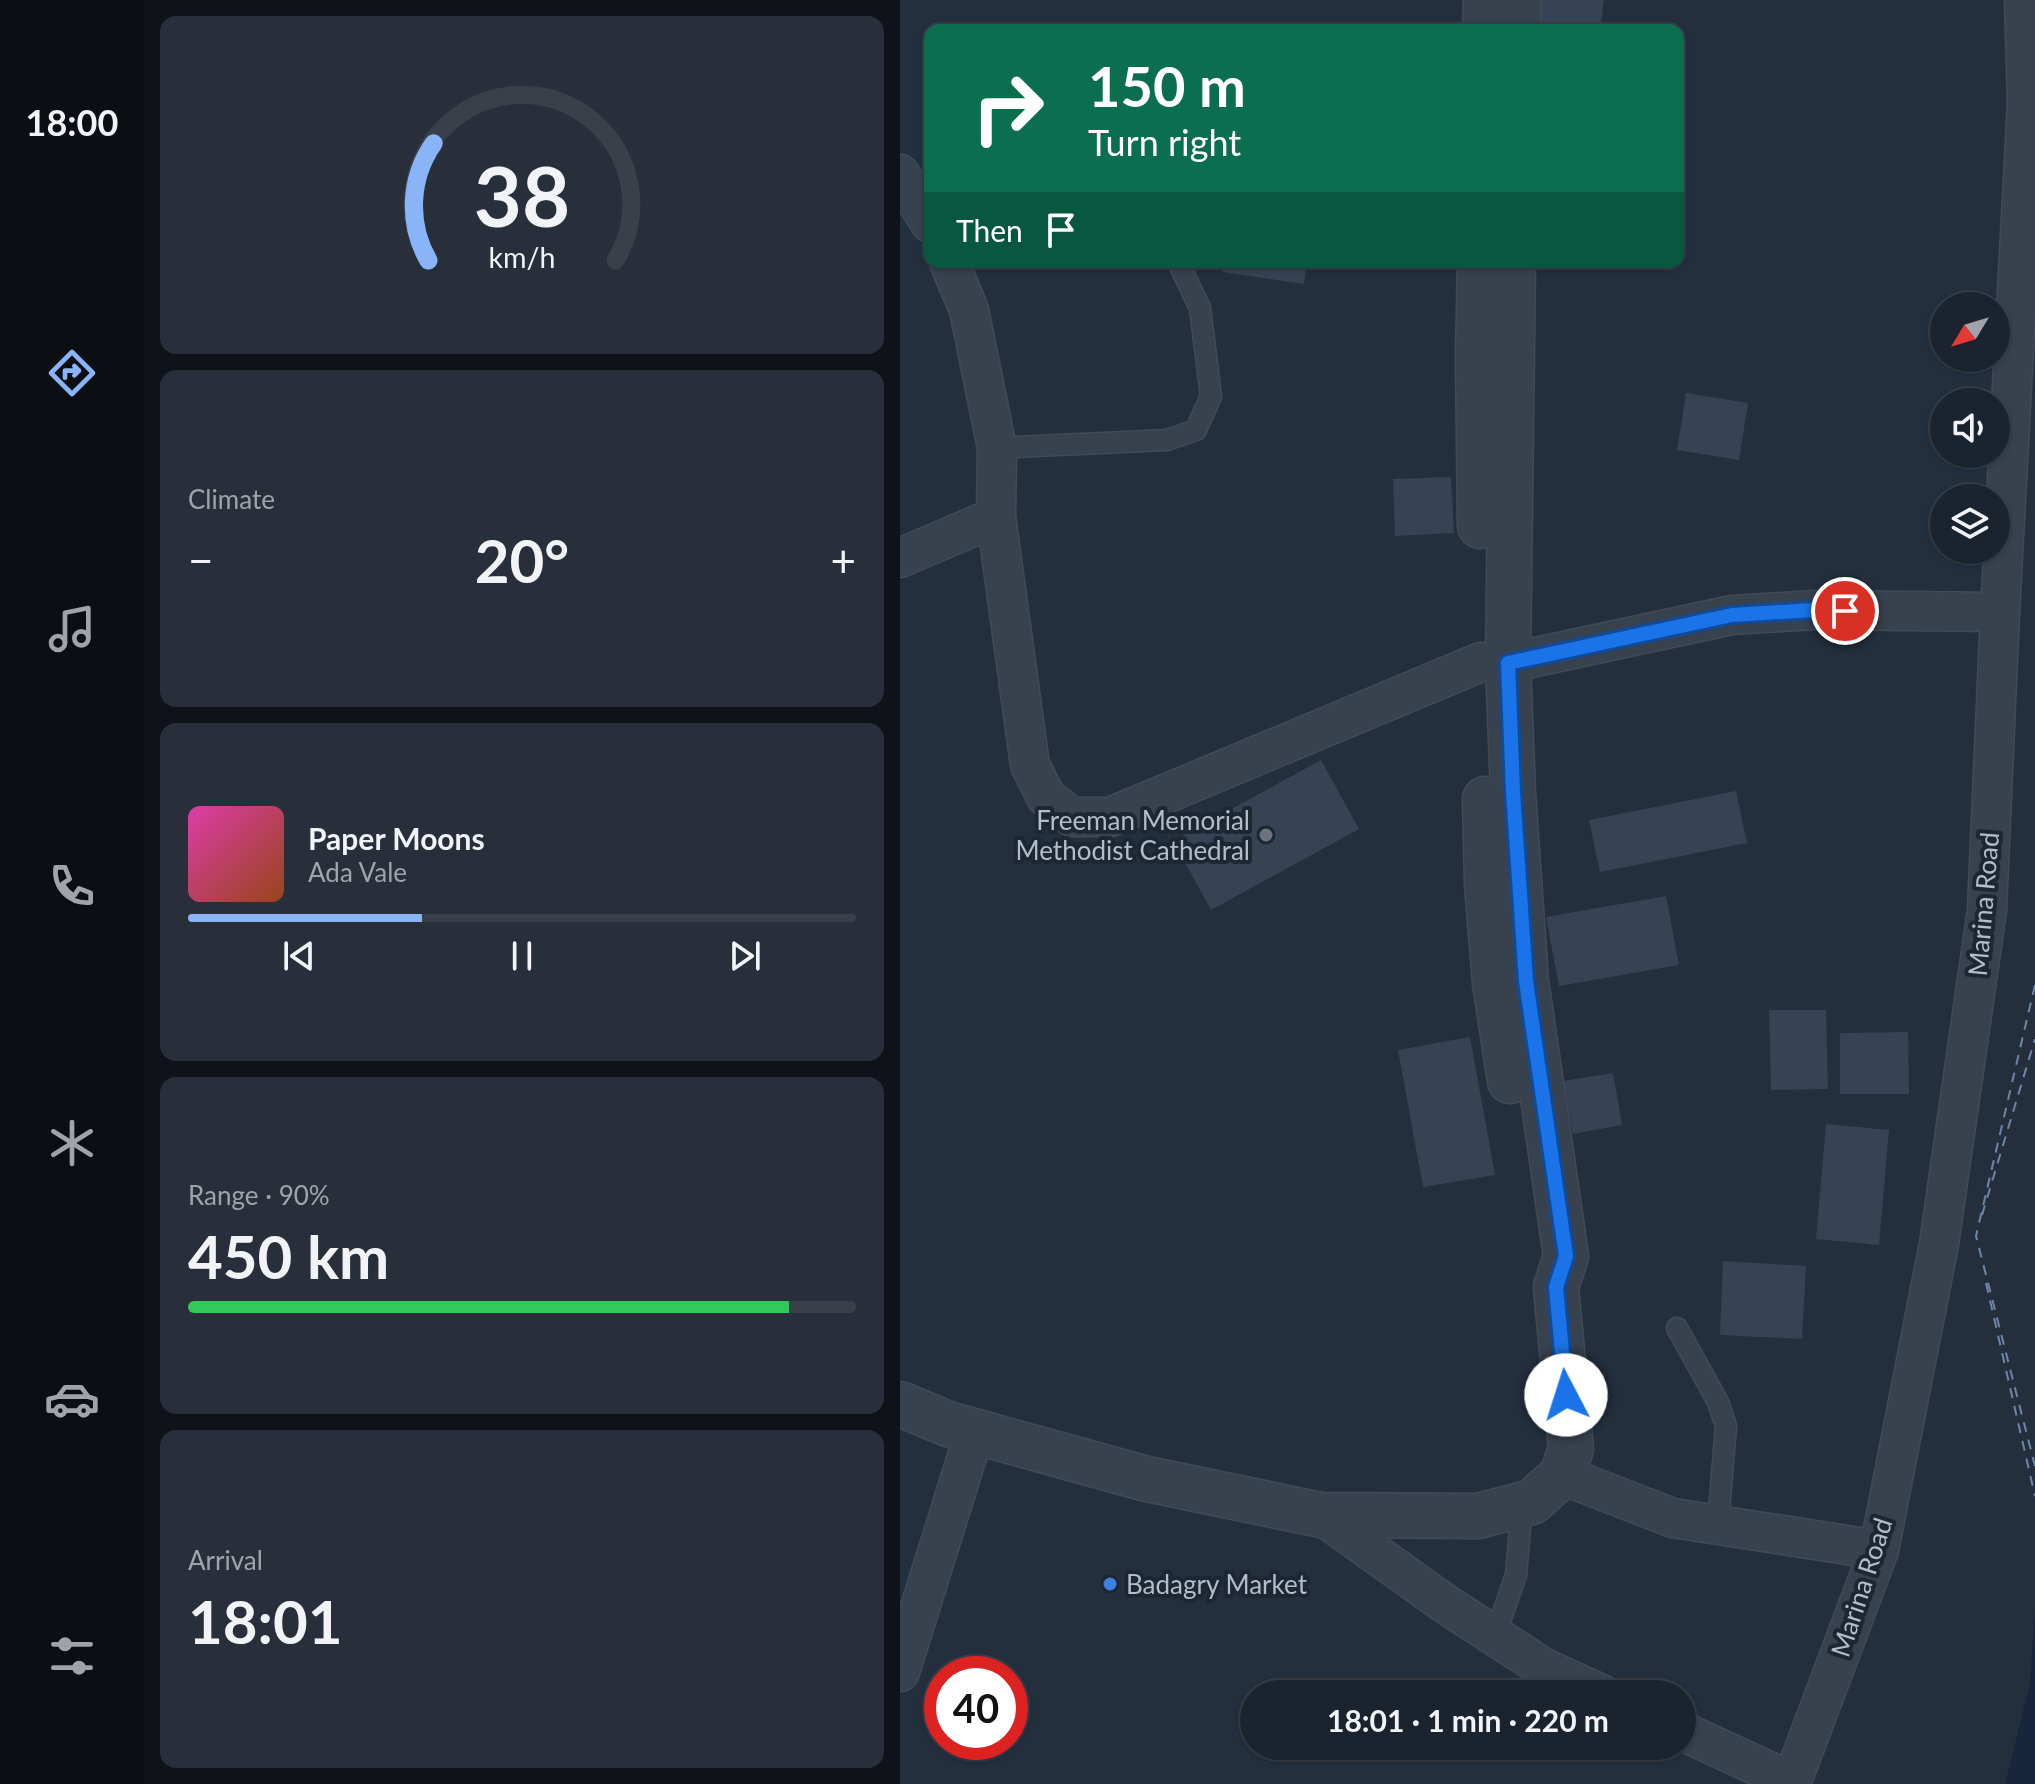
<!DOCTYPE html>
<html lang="en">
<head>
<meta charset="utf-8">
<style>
  body { margin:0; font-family:Lato,sans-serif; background:#282f3a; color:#f1f3f6; height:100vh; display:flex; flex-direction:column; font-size:30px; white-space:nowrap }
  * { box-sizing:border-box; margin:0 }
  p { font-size:26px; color:#a0a4aa }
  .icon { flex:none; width:44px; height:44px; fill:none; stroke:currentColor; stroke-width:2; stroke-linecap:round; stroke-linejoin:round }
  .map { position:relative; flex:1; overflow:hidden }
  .sheet { display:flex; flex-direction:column; gap:16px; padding:16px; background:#0f1319; width:756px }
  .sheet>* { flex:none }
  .guide { position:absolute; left:24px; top:24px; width:760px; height:244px; border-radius:16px; box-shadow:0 2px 6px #0004,0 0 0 2px #39404a; background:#0b6e4f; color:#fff; overflow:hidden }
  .needle { width:52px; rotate:232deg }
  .buttons { position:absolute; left:1030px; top:292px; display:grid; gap:16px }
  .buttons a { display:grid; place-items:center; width:80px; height:80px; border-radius:50%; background:#1b232e; box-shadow:0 2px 6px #0004,0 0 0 2px #39404a; font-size:40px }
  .speed { position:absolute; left:24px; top:1656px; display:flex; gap:16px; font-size:40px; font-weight:700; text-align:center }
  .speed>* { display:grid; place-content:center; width:104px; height:104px; border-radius:50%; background:#1b232e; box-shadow:0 2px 6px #0004,0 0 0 2px #39404a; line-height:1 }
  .speed .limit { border:12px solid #d22; background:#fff; color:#111 }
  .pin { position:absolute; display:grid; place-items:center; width:68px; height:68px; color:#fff; margin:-34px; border:4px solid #fff; border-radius:50%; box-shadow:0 2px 8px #0007 }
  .me { position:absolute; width:88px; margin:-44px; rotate:355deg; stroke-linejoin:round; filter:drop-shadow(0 0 6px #0008) }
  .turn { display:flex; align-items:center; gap:28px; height:168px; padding:0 32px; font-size:36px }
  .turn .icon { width:104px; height:104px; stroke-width:2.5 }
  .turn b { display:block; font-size:56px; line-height:68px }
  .then { display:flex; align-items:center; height:76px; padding:0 32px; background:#0003; gap:16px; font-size:30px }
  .big { font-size:60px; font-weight:700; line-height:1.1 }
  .sheet .card { flex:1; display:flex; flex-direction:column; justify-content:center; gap:12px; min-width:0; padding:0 28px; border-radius:16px; background:#282f3a }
  .sheet .dial { align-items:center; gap:0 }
  .dial svg { height:208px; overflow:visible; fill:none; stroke:#39404a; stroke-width:7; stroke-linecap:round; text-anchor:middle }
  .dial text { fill:#f1f3f6; stroke:none }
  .song { display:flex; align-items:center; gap:24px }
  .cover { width:96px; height:96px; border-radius:12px; background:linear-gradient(135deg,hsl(320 70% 55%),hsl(20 70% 35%)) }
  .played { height:8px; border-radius:4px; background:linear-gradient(90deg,#8ab4f8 35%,#39404a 35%) }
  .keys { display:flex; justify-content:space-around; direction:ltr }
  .heat { display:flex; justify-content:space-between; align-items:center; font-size:44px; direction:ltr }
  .charge { height:12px; border-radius:6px; background:linear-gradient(90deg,#34c759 90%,#39404a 0) }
  .trip { position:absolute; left:340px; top:1680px; width:456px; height:80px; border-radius:40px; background:#1b232e; box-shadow:0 2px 6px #0004,0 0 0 2px #39404a; font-weight:700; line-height:80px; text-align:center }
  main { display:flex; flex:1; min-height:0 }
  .menu { display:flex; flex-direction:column; width:144px; justify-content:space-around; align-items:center; background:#0b0e12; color:#a0a4aa }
  .menu .icon { width:56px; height:56px }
  .menu .selected { color:#8ab4f8 }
  .menu b { font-size:36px; color:#f1f3f6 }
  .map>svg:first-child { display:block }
</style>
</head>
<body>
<main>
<nav class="menu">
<b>18:00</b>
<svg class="icon selected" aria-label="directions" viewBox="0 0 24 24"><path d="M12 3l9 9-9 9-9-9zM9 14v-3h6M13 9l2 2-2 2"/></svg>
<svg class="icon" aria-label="music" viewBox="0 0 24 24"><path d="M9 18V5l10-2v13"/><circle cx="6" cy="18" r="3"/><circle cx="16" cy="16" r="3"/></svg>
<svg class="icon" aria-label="phone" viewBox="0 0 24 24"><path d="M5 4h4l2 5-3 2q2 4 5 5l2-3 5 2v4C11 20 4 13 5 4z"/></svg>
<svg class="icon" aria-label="climate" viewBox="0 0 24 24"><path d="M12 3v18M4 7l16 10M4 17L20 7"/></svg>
<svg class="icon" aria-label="car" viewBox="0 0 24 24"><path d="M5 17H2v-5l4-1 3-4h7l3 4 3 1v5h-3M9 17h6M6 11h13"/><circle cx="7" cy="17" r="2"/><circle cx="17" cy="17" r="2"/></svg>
<svg class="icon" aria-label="filters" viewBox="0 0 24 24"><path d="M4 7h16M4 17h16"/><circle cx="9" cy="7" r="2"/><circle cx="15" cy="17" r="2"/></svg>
</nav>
<section class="sheet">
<div class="card dial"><svg viewBox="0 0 100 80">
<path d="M14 69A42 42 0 1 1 86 69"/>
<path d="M14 69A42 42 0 0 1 16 24" stroke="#8ab4f8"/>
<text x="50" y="56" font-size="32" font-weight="700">38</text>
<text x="50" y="72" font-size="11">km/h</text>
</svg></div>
<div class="card"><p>Climate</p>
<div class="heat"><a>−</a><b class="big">20°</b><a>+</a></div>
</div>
<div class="card">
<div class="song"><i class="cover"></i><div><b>Paper Moons</b><p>Ada Vale</p></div></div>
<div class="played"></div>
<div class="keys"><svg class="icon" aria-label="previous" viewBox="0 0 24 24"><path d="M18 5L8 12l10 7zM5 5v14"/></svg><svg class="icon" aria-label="pause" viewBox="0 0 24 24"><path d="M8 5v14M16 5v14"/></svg><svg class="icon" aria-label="next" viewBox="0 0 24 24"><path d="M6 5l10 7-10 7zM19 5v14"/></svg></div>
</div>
<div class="card"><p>Range · 90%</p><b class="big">450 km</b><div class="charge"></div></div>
<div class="card"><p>Arrival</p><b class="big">18:01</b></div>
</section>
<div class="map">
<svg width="1135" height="1784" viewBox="0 0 1135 1784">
  <rect width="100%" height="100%" fill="#242f3e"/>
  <polygon fill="#17263c" points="1135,1611 1135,1784 1105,1784 1130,1683"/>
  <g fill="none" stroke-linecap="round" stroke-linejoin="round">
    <g stroke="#6d86a8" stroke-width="2" stroke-dasharray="10 8" stroke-linecap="butt">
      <polyline points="1135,985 1076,1236 1135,1466"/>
      <polyline points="1082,1215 1135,1039"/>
      <polyline points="1086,1283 1135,1496"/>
    </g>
  </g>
  <g fill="#364354">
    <polygon points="630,0 704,0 700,30 627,30"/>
    <polygon points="323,262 407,262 404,284 322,272"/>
    <polygon points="786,393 848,403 839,460 777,450"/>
    <polygon points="551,477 554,533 495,536 493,479"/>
    <polygon points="421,760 459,829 311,910 273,841"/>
    <polygon points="836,791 847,843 700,872 689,820"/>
    <polygon points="766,896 779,965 659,986 646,917"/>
    <polygon points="869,1010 926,1010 928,1089 871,1090"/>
    <polygon points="1008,1032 1009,1094 940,1094 940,1033"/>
    <polygon points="570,1037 595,1175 523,1187 498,1050"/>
    <polygon points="713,1073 722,1125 673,1134 663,1081"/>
    <polygon points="926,1124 989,1130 979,1245 916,1239"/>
    <polygon points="823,1261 906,1266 902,1339 820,1335"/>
  </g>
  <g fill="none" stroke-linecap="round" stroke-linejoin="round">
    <defs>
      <g id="service">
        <polyline points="97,448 267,440 296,430 311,396 300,308 278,262"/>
        <polyline points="777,1328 818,1402 826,1426 818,1524"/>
        <polyline points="595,1636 616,1575 622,1505"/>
      </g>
      <g id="minor">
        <polyline points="0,174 30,223"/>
        <polyline points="49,262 69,310 97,448 96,517 130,765 146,797 172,817 210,817 581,662"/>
        <polyline points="0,558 96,517"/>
        <polyline points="608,663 832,615 914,610 1100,612"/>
        <polyline points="662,1475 773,1518 979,1550"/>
        <polyline points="421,1515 547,1605 644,1668 701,1694"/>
        <polyline points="0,1672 75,1431"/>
        <polyline points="782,1731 892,1782"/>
        <polyline points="891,1784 979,1550 1039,1244 1087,910 1100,612 1127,103 1124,0"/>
      </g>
      <g id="tertiary">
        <polyline points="585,30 586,0"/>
        <polyline points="618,30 618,0"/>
        <polyline points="580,526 578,355 580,262"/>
        <polyline points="585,799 587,884 595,983 610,1081"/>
        <polyline points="0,1404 48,1424 247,1479 421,1515 578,1516 632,1502 662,1475 671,1449 656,1287 666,1256 626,981 613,792 608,663 613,262"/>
      </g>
    </defs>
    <use href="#service" stroke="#414a57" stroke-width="23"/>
    <use href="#minor" stroke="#414a57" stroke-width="41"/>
    <use href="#tertiary" stroke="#414a57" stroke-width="47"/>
    <use href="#service" stroke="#38414e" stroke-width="20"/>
    <use href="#minor" stroke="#38414e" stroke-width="38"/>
    <use href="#tertiary" stroke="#38414e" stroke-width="44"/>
  </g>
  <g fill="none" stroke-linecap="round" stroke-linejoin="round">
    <defs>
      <polyline id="route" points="666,1395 656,1287 666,1256 626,981 613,792 608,663 832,615 914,610 945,611"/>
    </defs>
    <use href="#route" stroke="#114b97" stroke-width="20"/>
    <use href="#route" stroke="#1a73e8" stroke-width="14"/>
  </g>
  <circle fill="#6b7280" stroke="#1d2633" stroke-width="3" cx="366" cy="835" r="8"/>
  <circle fill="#3f7fe0" stroke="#1d2633" stroke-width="3" cx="210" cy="1584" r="8"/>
  <g text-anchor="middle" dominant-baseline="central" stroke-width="8" stroke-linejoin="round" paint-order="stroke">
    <g font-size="26" fill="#b4bcc9" stroke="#1d2633" text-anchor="end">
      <text x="350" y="820">Freeman Memorial<tspan x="350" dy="30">Methodist Cathedral</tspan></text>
      <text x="226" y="1584" text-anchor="start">Badagry Market</text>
    </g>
    <g font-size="26" fill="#b4bcc9" stroke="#1d2633">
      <text transform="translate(1083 904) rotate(-85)">Marina Road</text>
      <text transform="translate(961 1587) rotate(-72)">Marina Road</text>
    </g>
  </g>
</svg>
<div class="buttons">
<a><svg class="needle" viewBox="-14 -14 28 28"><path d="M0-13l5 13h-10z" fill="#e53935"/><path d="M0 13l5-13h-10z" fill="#a0a4aa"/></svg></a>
<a><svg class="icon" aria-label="sound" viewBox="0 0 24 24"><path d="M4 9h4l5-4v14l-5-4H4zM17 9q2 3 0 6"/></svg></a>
<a><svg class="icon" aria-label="layers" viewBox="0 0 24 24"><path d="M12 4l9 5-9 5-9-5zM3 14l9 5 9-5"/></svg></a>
</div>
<div class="speed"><div class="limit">40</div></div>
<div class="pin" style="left:945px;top:611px;background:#d93025"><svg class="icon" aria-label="arrive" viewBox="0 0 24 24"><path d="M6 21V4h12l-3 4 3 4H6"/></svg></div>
<svg class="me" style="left:666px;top:1395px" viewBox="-20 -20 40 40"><circle r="19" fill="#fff"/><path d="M0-13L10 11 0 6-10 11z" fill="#1a73e8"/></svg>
<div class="trip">18:01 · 1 min · 220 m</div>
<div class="guide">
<div class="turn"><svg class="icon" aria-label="right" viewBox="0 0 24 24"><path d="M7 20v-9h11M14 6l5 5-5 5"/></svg><div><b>150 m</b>Turn right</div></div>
<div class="then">Then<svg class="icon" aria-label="arrive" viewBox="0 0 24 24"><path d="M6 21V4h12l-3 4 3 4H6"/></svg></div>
</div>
</div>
</main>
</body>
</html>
